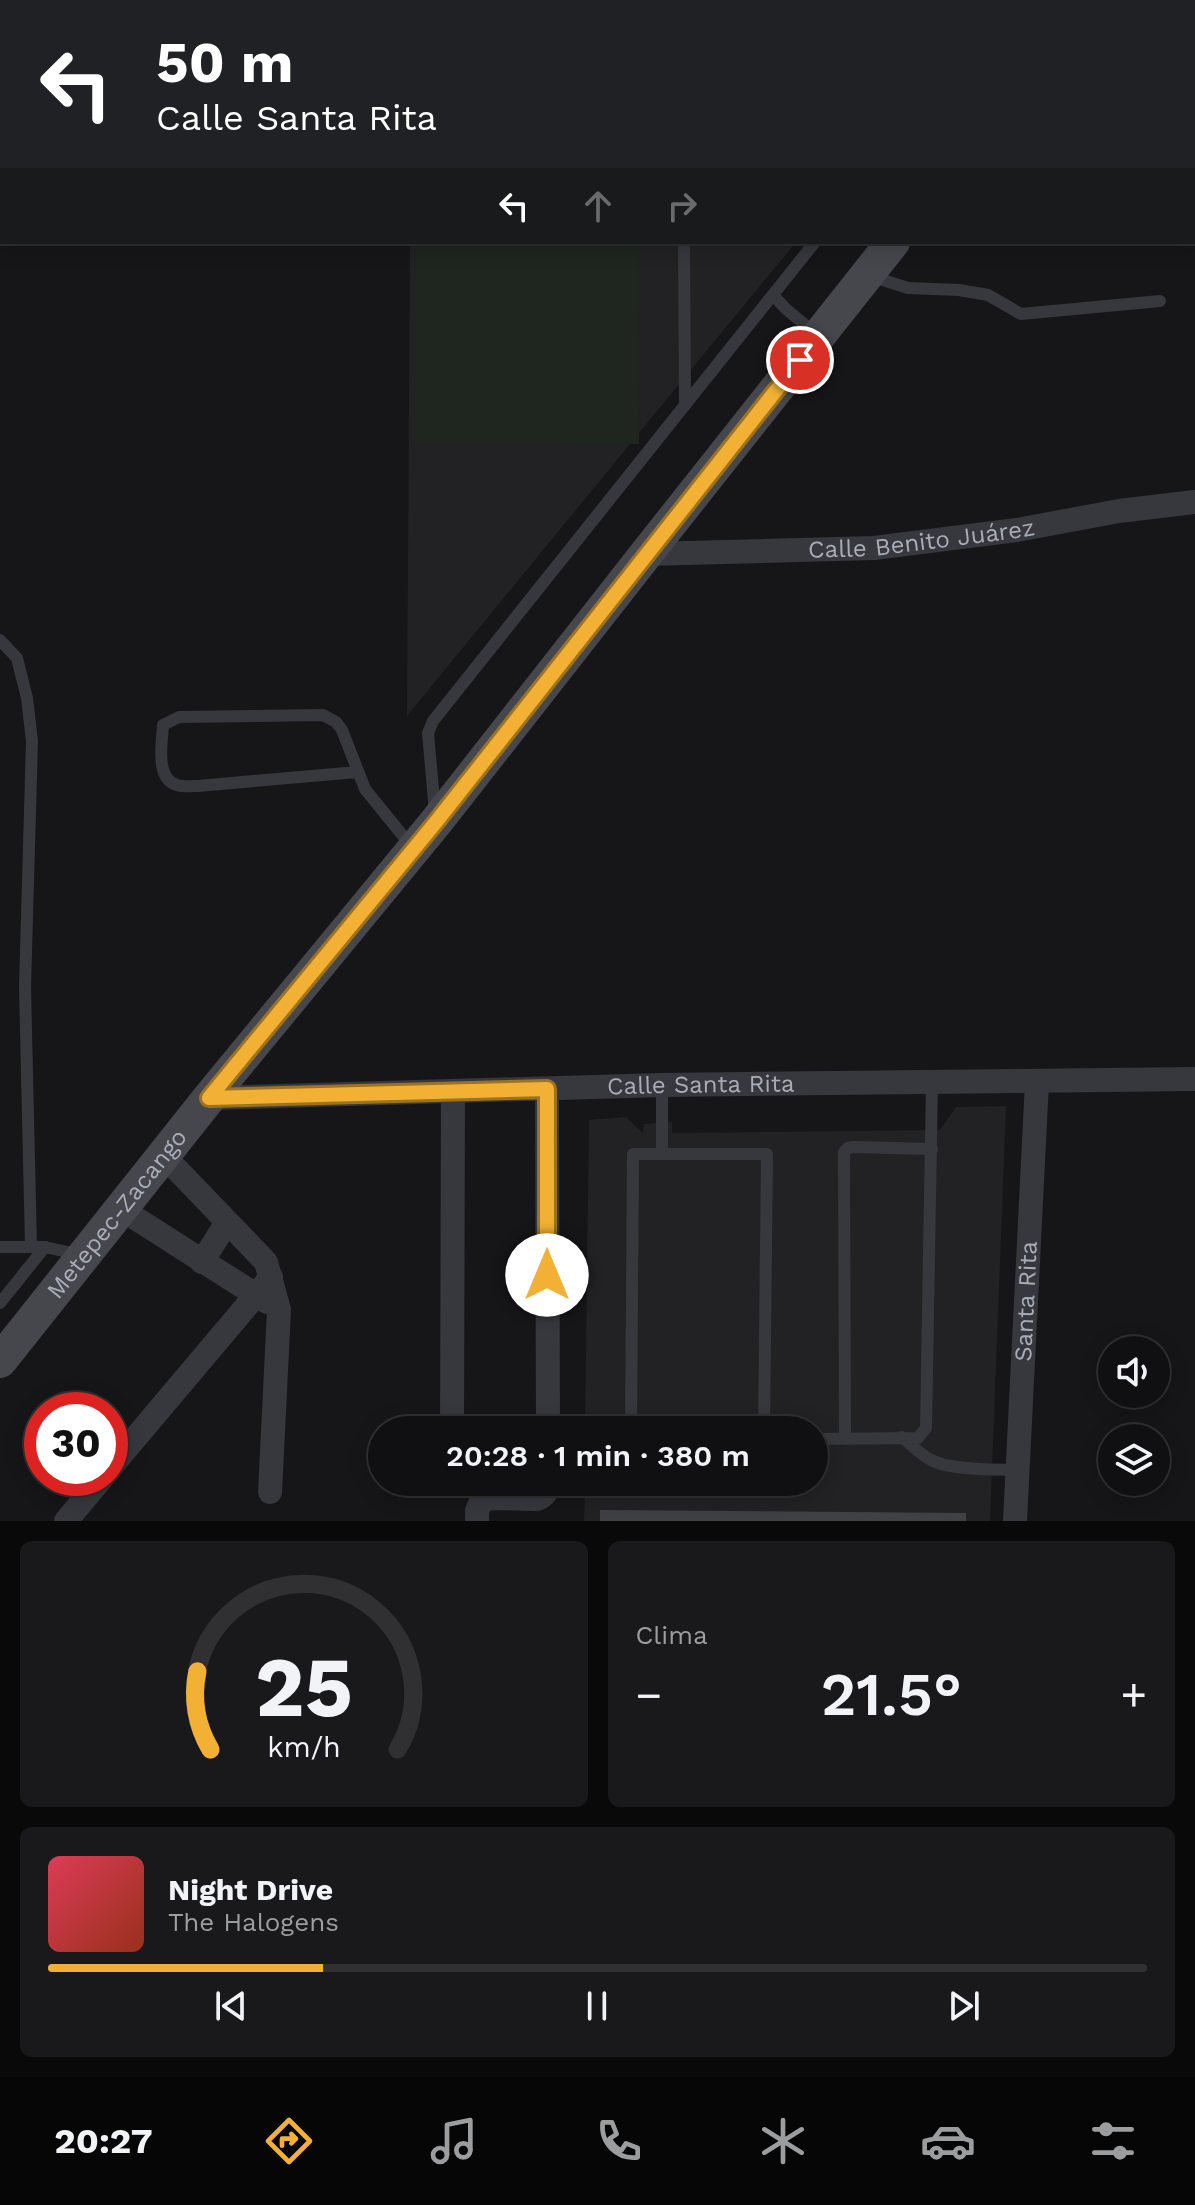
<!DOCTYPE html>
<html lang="es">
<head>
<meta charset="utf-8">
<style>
  body { margin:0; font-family:"Work Sans",sans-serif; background:#19191b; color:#f1f3f6; height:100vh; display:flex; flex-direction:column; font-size:30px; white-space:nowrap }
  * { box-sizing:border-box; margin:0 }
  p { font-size:26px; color:#9c9d9f }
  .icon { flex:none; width:44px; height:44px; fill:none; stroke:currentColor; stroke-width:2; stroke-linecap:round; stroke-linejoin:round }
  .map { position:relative; height:1521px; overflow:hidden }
  .drawer { display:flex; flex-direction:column; gap:20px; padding:20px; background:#09090a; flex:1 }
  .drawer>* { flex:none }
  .top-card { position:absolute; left:0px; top:0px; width:1196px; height:244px; box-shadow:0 4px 20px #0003,0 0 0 2px #303032; background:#202124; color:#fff; overflow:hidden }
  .buttons { position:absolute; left:1098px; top:1336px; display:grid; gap:16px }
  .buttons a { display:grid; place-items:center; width:72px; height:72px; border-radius:50%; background:#101012; box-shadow:0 4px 20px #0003,0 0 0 2px #303032; font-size:40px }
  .speed { position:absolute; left:24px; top:1392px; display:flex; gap:16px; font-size:40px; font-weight:700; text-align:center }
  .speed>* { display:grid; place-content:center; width:104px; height:104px; border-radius:50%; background:#101012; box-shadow:0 4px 20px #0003,0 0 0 2px #303032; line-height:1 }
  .speed .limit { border:12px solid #d22; background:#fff; color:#111 }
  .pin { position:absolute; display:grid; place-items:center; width:68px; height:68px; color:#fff; margin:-34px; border:4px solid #fff; border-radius:50%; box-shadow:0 2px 8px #0007 }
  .me { position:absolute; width:88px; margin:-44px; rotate:0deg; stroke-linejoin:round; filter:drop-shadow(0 0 6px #0008) }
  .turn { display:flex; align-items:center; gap:28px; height:168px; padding:0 24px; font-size:36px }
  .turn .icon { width:104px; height:104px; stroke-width:2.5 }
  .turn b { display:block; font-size:56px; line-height:68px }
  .lanes { display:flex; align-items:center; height:76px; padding:0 24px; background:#0003; justify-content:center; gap:40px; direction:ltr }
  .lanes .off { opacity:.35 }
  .big { font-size:60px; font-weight:600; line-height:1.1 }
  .drawer .card { flex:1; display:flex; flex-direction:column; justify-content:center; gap:12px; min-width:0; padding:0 28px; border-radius:12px; background:#19191b }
  .drawer .dial { align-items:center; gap:0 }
  .dial svg { height:208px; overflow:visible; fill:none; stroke:#303032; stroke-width:7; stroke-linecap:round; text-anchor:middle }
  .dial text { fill:#f1f3f6; stroke:none }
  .song { display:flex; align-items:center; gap:24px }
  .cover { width:96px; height:96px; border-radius:12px; background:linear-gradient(135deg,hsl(350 70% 55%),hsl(10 70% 35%)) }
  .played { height:8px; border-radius:4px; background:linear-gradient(90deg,#f2b134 25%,#303032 25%) }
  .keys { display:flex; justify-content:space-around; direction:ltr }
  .heat { display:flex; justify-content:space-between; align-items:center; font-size:44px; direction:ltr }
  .drawer .tiles { flex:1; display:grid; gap:20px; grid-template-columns:1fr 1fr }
  .card:last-child { grid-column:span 2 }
  .trip { position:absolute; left:368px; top:1416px; width:460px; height:80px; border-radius:40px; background:#101012; box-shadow:0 4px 20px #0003,0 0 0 2px #303032; font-weight:600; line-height:80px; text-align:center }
  .dock { display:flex; height:128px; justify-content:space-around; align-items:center; background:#060607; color:#9c9d9f }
  .dock .icon { width:56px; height:56px }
  .dock .selected { color:#f2b134 }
  .dock b { font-size:36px; color:#f1f3f6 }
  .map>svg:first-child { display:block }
</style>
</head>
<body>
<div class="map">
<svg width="1195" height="1521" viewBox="0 0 1195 1521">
  <rect width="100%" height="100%" fill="#161618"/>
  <g fill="#222225">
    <polygon points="412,0 989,0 987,2 412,2"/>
    <polygon points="410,242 796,242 639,433 639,444 630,444 407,716"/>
    <polygon points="1006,1106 990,1521 584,1521 585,1482 814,1482 814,1430 585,1430 589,1120 626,1117 643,1133 644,1124 672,1122 672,1133 940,1130 956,1107"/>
  </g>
  <polygon fill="#1e261f" points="415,242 639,242 638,443 414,442"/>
  <polygon fill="#404145" points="600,1510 966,1513 966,1521 600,1521"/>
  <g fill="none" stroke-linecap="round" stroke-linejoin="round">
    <g stroke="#37383d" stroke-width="12">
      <polyline points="1006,2 1008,0"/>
      <polyline points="684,242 685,405"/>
      <polyline points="870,276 908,288 959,290 988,295 1021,314 1160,301"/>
      <polyline points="773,295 786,309 816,334"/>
      <polyline points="0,640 17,658 27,698 32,741 25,987 31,1246"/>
      <path d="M357,772L198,786C192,786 183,787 177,785C155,779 162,742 163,725L179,717L323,715L336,722L342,730L365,789L412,847"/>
      <polyline points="435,812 428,733 433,721 815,242"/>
      <polyline points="662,1085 662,1154"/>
      <polyline points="0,1247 45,1247 81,1255"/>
      <polyline points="0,1303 45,1247"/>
      <polyline points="631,1430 633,1154 767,1154 764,1430"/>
      <path d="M902,1437C911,1445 922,1456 933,1461C953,1470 996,1470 1018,1470"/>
      <polyline points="845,1438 844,1152 848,1148 853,1147 932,1149"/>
      <polyline points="814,1439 918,1438 926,1428 932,1083"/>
    </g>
    <g stroke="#37383d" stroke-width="24">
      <path id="s1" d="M646,554L874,548L1017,530L1119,511L1195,502"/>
      <polyline points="547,1089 548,1430"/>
      <path id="s2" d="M209,1098L662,1085L1195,1079"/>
      <polyline points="163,1155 266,1262 279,1310 270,1492"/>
      <polyline points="121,1209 267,1302"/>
      <polyline points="202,1262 227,1222"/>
      <polyline points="452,1430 453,1091"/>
      <polyline points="110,1468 271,1277"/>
      <polyline points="66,1521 102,1478"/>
      <path d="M477,1521V1511L481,1501L491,1498L537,1499C545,1496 548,1491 548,1482"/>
      <path id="s3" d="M1015,1521L1037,1082"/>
    </g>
    <g stroke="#45474d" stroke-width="34">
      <polyline points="1076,2 1077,0"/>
      <path id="s4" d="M0,1361L209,1098L436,822L646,554L893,242"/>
    </g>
  </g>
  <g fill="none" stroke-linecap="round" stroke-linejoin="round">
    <defs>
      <polyline id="route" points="547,1275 547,1089 209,1098 436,822 800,360"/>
    </defs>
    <use href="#route" stroke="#9d7322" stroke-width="20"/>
    <use href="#route" stroke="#f2b134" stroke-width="14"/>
  </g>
  <g text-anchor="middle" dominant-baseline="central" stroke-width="8" stroke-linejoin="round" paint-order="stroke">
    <g font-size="24" fill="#a8adb8" stroke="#111113">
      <text stroke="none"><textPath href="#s1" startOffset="276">Calle Benito Juárez</textPath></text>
      <text stroke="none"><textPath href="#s2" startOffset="492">Calle Santa Rita</textPath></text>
      <text stroke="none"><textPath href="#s4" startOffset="188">Metepec-Zacango</textPath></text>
      <text stroke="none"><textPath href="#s3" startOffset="220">Santa Rita</textPath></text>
    </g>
  </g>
</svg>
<div class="buttons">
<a><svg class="icon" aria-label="sound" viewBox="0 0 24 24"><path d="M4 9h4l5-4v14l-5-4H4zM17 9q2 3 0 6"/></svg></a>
<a><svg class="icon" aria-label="layers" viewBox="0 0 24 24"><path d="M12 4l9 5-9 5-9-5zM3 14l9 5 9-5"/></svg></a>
</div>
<div class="speed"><div class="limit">30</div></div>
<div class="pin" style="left:800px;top:360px;background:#d93025"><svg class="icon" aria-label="arrive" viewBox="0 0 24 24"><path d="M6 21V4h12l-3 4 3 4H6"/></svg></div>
<svg class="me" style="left:547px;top:1275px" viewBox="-20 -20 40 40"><circle r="19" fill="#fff"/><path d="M0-13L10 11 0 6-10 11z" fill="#f2b134"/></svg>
<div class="trip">20:28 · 1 min · 380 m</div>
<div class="top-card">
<div class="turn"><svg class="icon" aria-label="left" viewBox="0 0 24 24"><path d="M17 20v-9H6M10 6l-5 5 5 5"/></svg><div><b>50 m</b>Calle Santa Rita</div></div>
<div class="lanes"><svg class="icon" aria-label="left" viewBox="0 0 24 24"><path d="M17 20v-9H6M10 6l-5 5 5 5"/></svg><svg class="icon off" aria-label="ahead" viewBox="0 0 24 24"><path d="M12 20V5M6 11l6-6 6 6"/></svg><svg class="icon off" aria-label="right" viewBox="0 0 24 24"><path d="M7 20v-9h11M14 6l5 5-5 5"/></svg></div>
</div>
</div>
<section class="drawer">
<div class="tiles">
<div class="card dial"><svg viewBox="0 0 100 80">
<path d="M14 69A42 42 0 1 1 86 69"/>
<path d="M14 69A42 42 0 0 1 9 39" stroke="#f2b134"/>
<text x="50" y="56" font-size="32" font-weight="700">25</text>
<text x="50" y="72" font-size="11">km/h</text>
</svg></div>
<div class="card"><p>Clima</p>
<div class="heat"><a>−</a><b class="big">21.5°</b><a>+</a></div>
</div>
<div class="card">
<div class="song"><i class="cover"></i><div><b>Night Drive</b><p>The Halogens</p></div></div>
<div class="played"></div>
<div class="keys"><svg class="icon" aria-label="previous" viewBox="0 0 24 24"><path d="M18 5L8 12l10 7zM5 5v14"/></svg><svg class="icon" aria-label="pause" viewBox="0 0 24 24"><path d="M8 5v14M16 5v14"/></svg><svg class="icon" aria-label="next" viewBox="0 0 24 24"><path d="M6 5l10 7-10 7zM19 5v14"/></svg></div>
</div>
</div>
</section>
<nav class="dock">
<b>20:27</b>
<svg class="icon selected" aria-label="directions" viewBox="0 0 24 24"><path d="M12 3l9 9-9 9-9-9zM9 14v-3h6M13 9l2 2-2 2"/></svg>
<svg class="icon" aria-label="music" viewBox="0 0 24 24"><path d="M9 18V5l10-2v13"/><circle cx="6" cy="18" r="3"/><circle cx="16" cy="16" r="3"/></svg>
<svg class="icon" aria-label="phone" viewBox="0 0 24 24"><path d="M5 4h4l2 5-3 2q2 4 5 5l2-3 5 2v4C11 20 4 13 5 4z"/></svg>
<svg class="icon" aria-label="climate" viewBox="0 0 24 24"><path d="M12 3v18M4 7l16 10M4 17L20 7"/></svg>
<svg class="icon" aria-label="car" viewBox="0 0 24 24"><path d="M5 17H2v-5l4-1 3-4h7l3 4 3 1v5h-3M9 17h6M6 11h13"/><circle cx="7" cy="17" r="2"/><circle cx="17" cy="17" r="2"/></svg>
<svg class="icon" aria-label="filters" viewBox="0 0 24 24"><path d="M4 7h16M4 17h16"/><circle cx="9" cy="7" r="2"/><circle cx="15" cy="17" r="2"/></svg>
</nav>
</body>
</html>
